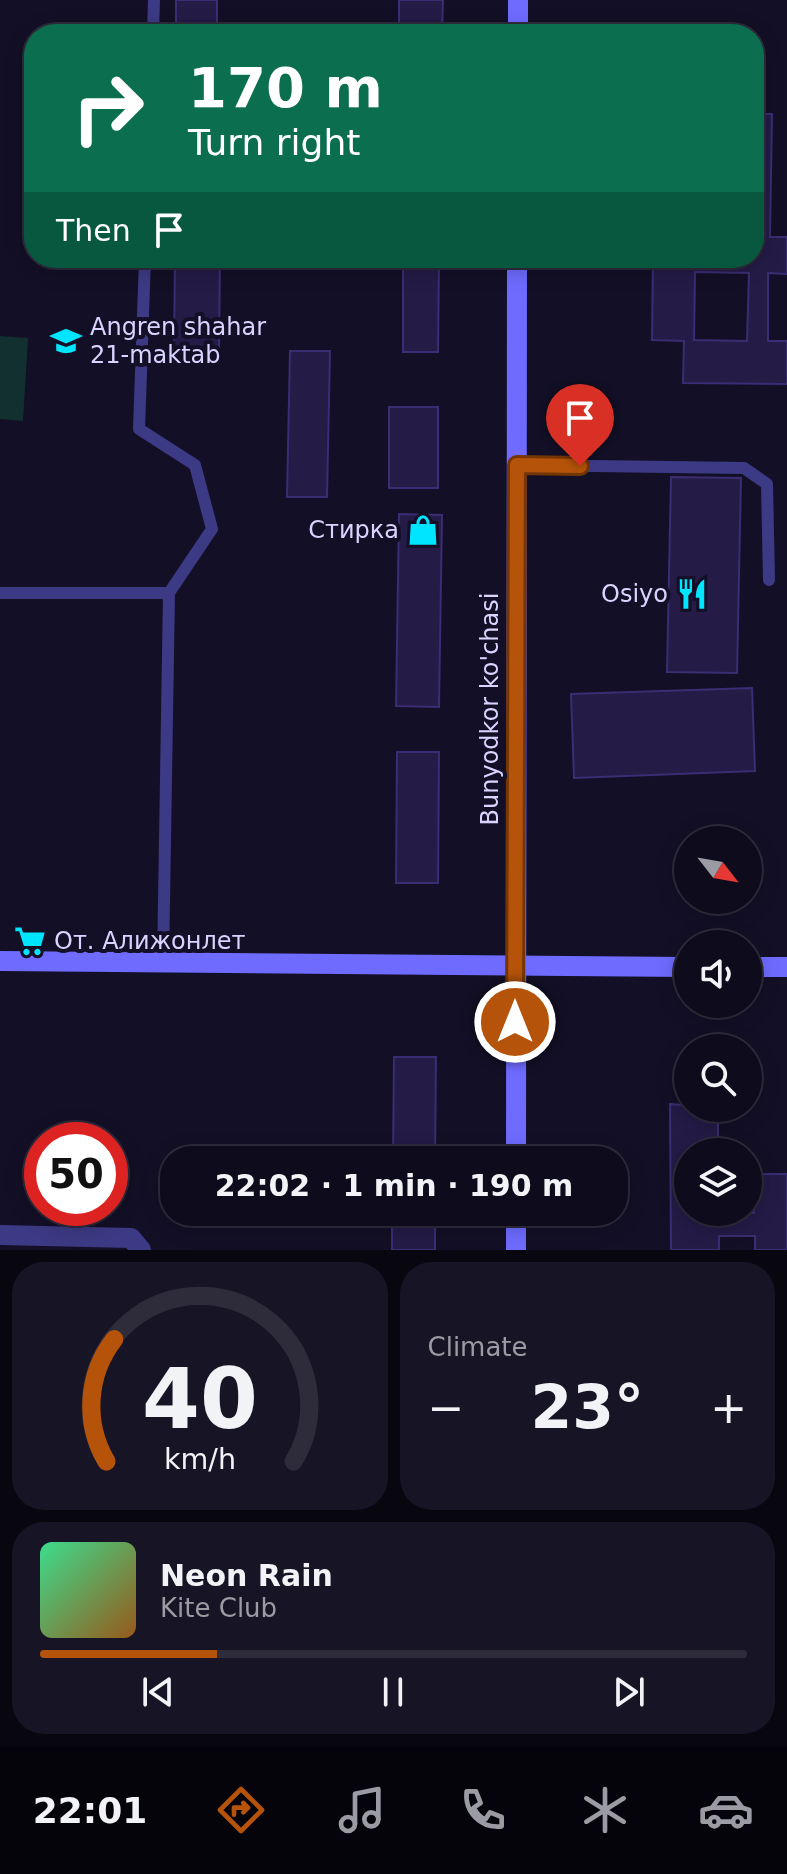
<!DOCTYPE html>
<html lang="en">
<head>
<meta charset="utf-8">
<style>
  body { margin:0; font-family:"DejaVu Sans",sans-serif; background:#171425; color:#f1f3f6; height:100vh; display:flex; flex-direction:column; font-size:30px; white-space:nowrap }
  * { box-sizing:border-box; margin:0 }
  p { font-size:26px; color:#9b9ba3 }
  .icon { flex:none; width:44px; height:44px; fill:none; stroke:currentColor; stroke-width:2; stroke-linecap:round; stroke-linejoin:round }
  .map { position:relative; height:1250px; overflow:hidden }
  .details { display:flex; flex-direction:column; gap:12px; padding:12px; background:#08060f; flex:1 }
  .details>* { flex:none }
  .banner { position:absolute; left:24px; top:24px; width:740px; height:244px; border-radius:32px; box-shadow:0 4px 20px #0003,0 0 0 2px #2e2b3b; background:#0b6e4f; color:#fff; overflow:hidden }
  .needle { width:52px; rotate:121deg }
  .controls { position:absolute; left:674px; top:826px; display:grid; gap:16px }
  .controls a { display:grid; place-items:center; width:88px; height:88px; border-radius:50%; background:#0e0b1c; box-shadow:0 4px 20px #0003,0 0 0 2px #2e2b3b; font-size:40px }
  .speed { position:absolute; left:24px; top:1122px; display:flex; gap:16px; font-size:40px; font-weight:700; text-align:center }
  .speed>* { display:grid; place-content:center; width:104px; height:104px; border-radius:50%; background:#0e0b1c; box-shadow:0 4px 20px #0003,0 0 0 2px #2e2b3b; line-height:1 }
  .speed .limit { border:12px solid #d22; background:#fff; color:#111 }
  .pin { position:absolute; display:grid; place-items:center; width:68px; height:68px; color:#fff; margin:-82px -34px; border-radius:50% 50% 50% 0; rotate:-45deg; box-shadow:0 0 8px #0007 }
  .pin .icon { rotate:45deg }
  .me { position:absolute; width:88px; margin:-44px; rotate:0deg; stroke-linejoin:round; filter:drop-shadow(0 0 6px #0008) }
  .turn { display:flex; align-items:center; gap:28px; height:168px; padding:0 32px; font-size:36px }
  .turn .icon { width:104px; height:104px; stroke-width:2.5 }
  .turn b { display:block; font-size:56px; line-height:68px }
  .then { display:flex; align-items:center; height:76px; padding:0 32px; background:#0003; gap:16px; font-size:30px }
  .big { font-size:60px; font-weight:700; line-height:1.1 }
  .details .tile { flex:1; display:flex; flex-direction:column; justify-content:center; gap:12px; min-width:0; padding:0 28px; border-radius:32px; background:#171425 }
  .details .dial { align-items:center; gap:0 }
  .dial svg { height:208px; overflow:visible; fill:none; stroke:#2e2b3b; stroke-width:7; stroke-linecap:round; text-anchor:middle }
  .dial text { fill:#f1f3f6; stroke:none }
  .song { display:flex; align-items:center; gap:24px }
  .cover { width:96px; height:96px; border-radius:12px; background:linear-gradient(135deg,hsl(150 70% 55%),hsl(30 70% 35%)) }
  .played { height:8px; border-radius:4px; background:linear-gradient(90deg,#b45309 25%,#2e2b3b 25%) }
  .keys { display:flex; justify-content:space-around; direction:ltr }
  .heat { display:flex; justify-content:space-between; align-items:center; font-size:44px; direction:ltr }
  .details .tiles { flex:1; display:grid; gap:12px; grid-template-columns:1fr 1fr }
  .tile:last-child { grid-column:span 2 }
  .trip { position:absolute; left:160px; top:1146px; width:468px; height:80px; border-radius:32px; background:#0e0b1c; box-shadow:0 4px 20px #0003,0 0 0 2px #2e2b3b; font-weight:700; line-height:80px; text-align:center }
  .tab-bar { display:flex; height:128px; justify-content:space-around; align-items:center; background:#06040b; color:#9b9ba3 }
  .tab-bar .icon { width:56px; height:56px }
  .tab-bar .active { color:#b45309 }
  .tab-bar b { font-size:36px; color:#f1f3f6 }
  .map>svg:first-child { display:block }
</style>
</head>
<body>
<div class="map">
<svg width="787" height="1250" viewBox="0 0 787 1250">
  <rect width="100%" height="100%" fill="#130f26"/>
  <polygon fill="#12302f" points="0,336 28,338 23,421 0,419"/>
  <g fill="#241b47" stroke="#3b2d73" stroke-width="2" fill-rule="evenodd">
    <rect x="176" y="0" width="41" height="34"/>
    <polygon points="399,0 443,0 442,34 399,34"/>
    <path d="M754,114H772L770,237H787V274L768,273V341H787V384L683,383L684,341L652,340L653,258H754ZM695,272L749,273L747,341L694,340Z"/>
    <polygon points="30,143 34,143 34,249 27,249"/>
    <polygon points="175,258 220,258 219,349 174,349"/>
    <polygon points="403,258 439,258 438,352 403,352"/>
    <polygon points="290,351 330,351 327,497 287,497"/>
    <rect x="389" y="407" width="49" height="81"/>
    <polygon points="671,477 741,478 737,673 667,672"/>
    <polygon points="399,514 442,515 439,707 396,706"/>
    <polygon points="752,688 755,771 574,778 571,694"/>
    <polygon points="397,752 439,752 438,883 396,883"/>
    <polygon points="394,1057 436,1057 435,1160 393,1160"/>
    <polygon points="670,1104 718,1108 718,1152 688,1152 688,1212 754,1213 754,1174 787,1174 787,1250 755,1250 755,1236 719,1236 719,1250 671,1250"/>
    <rect x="392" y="1212" width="43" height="38"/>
  </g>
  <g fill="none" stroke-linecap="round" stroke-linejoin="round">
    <g stroke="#3d3a85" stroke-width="12">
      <polyline points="153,34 154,0"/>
      <polyline points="517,465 744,468 767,484 769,580"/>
      <polyline points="0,593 169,593 212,529 195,465 139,429 145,258"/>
      <polyline points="163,963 169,593"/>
    </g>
    <polyline stroke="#3d3a85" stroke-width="20" points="0,1235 131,1238 141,1250"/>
    <g stroke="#6f6bff" stroke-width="20">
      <polyline points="518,34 518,0"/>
      <polyline points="0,961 688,967"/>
      <polyline points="748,967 787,967"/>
      <polyline points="516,1160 517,258"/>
      <polyline points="516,1212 516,1250"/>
    </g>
  </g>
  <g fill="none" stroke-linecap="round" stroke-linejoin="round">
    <defs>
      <polyline id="route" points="515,1022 517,465 580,466"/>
    </defs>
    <use href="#route" stroke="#753606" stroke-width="20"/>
    <use href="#route" stroke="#b45309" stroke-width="14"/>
  </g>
  <defs>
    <symbol id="school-bare" viewBox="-9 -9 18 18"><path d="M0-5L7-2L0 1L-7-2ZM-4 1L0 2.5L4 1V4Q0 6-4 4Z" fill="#00e5ff" stroke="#130f26" stroke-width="2.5" paint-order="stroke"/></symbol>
    <symbol id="shop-bare" viewBox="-9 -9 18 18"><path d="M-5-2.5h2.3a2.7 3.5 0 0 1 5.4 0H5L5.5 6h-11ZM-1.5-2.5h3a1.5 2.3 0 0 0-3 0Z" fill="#00e5ff" stroke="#130f26" stroke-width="2.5" paint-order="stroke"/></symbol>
    <symbol id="restaurant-bare" viewBox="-9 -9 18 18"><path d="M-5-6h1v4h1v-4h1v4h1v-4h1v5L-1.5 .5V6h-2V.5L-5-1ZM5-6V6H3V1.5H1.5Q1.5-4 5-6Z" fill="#00e5ff" stroke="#130f26" stroke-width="2.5" paint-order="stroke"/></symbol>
    <symbol id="supermarket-bare" viewBox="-9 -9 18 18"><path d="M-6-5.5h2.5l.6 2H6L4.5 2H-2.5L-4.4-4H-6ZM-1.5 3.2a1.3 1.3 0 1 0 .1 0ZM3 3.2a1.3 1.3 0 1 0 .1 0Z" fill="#00e5ff" stroke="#130f26" stroke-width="2.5" paint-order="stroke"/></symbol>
  </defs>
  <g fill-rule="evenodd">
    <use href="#school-bare" x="44" y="319" width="44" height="44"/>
    <use href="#shop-bare" x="401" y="508" width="44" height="44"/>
    <use href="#restaurant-bare" x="670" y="572" width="44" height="44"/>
    <use href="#supermarket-bare" x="8" y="919" width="44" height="44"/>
  </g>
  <g text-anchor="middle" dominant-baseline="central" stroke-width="8" stroke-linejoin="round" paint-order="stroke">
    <g font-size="24" fill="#d9d4ff" stroke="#130f26" text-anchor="start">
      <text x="90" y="327">Angren shahar<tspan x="90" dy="28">21-maktab</tspan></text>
      <text x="399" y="530" text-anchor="end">Стирка</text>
      <text x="668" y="594" text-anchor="end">Osiyo</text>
      <text x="54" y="941">От. Алижонлет</text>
    </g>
    <g font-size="24" fill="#d9d4ff" stroke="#130f26">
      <text transform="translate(490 709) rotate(-90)">Bunyodkor ko'chasi</text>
    </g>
  </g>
</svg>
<div class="controls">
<a><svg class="needle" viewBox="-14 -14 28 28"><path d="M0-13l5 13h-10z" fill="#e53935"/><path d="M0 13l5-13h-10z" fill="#9b9ba3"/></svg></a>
<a><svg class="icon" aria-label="sound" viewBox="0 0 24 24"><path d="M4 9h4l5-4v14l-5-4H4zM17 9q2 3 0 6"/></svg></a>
<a><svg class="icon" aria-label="search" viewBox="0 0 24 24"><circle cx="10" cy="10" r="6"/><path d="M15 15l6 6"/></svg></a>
<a><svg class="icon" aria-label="layers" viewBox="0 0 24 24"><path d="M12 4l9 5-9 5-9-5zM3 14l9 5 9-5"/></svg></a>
</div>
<div class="speed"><div class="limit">50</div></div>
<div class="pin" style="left:580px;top:466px;background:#d93025"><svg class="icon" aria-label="arrive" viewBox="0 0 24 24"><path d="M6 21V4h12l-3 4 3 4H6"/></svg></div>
<svg class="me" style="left:515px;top:1022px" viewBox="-20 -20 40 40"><circle r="17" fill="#b45309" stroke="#fff" stroke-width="3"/><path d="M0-11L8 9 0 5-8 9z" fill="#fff"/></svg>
<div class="trip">22:02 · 1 min · 190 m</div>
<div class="banner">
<div class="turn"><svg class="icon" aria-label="right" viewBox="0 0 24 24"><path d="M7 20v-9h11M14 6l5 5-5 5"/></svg><div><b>170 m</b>Turn right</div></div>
<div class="then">Then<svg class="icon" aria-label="arrive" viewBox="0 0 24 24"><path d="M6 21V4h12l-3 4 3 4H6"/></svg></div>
</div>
</div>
<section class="details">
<div class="tiles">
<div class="tile dial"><svg viewBox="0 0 100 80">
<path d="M14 69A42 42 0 1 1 86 69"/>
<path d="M14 69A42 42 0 0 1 17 22" stroke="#b45309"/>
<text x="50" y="56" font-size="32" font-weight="700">40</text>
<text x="50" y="72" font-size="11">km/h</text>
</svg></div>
<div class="tile"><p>Climate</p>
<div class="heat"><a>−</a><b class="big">23°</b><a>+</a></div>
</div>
<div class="tile">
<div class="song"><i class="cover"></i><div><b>Neon Rain</b><p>Kite Club</p></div></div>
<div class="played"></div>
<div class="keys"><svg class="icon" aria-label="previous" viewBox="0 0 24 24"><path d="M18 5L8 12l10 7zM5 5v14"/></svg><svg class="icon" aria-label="pause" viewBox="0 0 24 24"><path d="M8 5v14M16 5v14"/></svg><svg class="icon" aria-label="next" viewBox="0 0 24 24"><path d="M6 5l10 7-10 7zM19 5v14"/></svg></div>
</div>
</div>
</section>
<nav class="tab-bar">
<b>22:01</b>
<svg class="icon active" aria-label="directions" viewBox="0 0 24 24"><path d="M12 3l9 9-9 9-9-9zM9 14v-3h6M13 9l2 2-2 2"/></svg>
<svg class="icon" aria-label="music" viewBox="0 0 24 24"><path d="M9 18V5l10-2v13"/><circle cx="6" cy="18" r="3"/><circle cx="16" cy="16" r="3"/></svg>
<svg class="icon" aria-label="phone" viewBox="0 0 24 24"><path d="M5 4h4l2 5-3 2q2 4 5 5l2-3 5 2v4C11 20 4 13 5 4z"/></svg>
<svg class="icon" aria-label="climate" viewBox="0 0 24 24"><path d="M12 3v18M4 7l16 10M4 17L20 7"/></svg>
<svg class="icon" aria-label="car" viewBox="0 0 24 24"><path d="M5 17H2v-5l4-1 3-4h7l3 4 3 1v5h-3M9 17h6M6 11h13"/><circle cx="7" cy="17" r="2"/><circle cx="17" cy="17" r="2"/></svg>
</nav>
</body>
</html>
